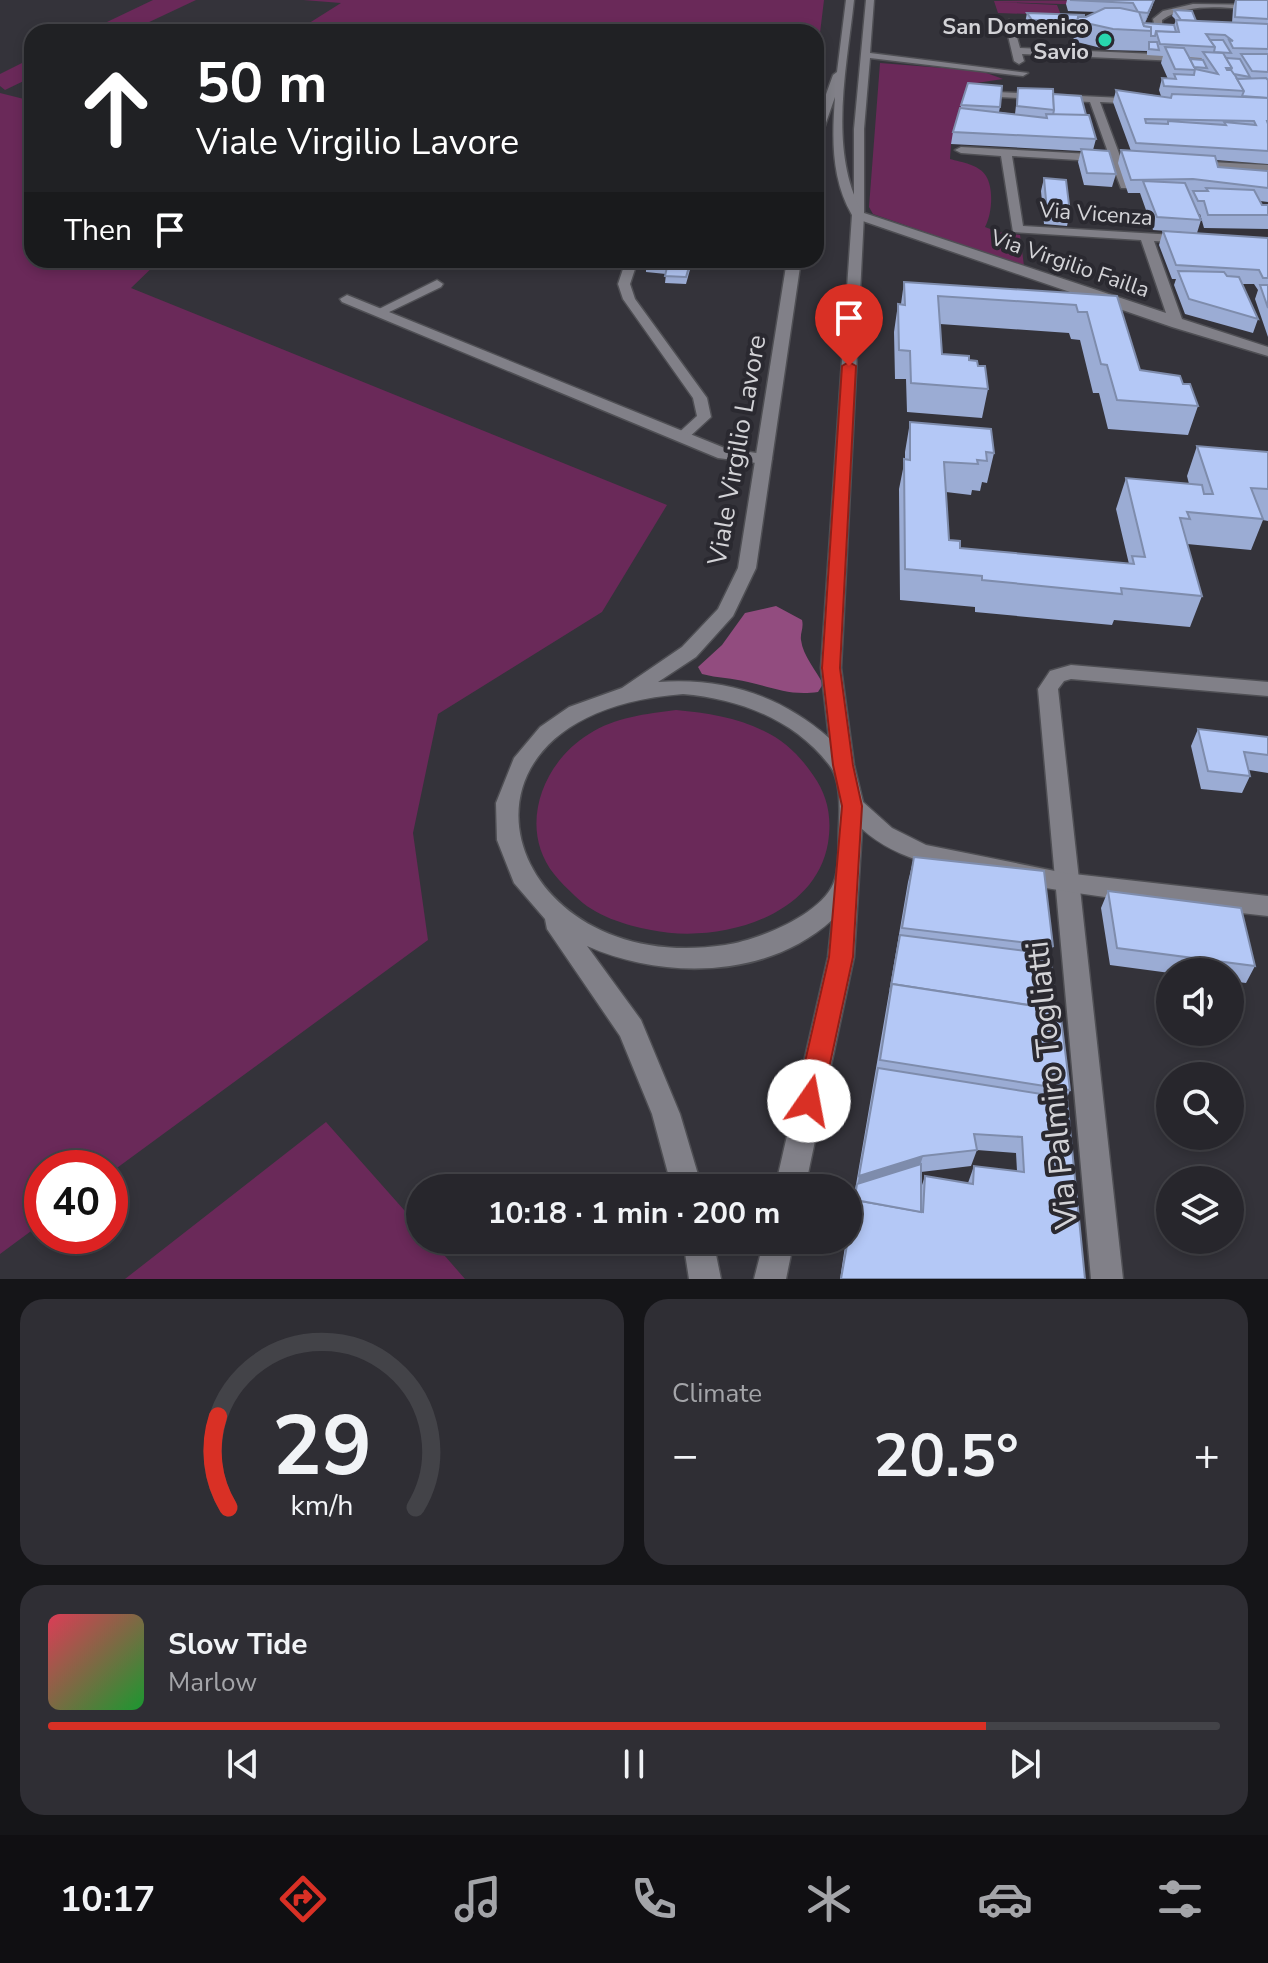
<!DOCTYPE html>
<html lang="en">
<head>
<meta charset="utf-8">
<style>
  body { margin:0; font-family:"Nunito Sans",sans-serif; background:#2f2e34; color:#f1f3f6; height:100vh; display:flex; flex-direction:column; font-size:30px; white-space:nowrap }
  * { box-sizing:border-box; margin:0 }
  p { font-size:26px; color:#a4a5a9 }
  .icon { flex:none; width:44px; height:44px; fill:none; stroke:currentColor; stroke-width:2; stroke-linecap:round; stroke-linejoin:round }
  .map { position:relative; height:1279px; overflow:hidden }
  .sheet { display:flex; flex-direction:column; gap:20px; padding:20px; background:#151518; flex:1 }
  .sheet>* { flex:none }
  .banner { position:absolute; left:24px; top:24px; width:800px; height:244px; border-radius:24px; box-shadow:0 4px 12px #0003,0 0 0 2px #434348; background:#202124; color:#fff; overflow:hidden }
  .tools { position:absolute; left:1156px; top:958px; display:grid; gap:16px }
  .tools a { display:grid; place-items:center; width:88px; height:88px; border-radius:50%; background:#27262c; box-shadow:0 4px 12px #0003,0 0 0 2px #434348; font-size:40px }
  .speed { position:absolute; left:24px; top:1150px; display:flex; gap:16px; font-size:40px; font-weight:700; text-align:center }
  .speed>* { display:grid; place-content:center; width:104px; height:104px; border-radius:50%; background:#27262c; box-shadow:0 4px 12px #0003,0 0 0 2px #434348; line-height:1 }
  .speed .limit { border:12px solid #d22; background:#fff; color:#111 }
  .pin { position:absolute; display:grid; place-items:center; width:68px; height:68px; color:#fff; margin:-82px -34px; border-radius:50% 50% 50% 0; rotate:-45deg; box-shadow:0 0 8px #0007 }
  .pin .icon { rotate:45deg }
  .me { position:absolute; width:88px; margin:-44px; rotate:12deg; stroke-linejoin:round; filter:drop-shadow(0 0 6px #0008) }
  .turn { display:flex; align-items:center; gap:28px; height:168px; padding:0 40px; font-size:36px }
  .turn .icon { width:104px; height:104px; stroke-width:2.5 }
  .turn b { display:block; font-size:56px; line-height:68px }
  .then { display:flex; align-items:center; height:76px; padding:0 40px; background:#0003; gap:16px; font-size:30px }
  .big { font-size:60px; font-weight:700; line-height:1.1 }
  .sheet .widget { flex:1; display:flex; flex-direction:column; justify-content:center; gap:12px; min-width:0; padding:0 28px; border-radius:24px; background:#2f2e34 }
  .sheet .dial { align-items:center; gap:0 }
  .dial svg { height:208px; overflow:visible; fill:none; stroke:#434348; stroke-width:7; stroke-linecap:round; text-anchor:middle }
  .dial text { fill:#f1f3f6; stroke:none }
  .song { display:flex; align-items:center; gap:24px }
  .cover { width:96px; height:96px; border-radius:12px; background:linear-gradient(135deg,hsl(350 70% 55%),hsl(130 70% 35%)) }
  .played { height:8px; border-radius:4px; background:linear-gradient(90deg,#d93025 80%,#434348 80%) }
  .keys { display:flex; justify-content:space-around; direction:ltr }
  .heat { display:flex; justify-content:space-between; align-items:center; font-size:44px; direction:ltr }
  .sheet .tiles { flex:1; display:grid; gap:20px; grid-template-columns:1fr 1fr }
  .widget:last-child { grid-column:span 2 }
  .trip { position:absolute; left:406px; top:1174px; width:456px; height:80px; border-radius:40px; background:#27262c; box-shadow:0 4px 12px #0003,0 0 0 2px #434348; font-weight:700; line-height:80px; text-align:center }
  .tabs { display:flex; height:128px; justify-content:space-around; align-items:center; background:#100f12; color:#a4a5a9 }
  .tabs .icon { width:56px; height:56px }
  .tabs .on { color:#d93025 }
  .tabs b { font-size:36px; color:#f1f3f6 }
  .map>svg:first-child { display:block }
</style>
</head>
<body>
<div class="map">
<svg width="1268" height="1279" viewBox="0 0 1268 1279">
  <rect width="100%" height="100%" fill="#34333a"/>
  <g fill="#6a2959">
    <polygon points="153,0 196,0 128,32 86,32"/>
    <polygon points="303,0 824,0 816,66 816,32 295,32 341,3"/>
    <polygon points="1150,0 1151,7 997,2 1057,5 1061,15 998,13 994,1"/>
    <polygon points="32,58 32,77 5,90 0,86 0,74"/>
    <path d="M880,63L981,71L1003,79L970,84L951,144L950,159C961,162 980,165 986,176C994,189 992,214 985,227L998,232L1020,235L1024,266L873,214L869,207Z"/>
    <polygon points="0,93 32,101 32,260 160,260 131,288 667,505 602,612 438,714 413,833 428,940 110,1173 110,1168 42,1168 42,1223 0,1254"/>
    <path d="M676,710C707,713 736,717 764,731C784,740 801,757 813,775C828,796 832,818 828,843C815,919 716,944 651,930C625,925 595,916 575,896C568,889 560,882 554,874C517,827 543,762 589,734C615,717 646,714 676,710Z"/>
    <polygon points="326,1122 420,1228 420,1240 431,1240 465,1279 125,1279"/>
  </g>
  <path fill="#924c7f" d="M776,606L802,620C804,628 800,633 801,640C803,656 816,670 823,684L818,692C791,696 774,688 748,682C733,678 717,678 702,674L698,667L722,645L745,613Z"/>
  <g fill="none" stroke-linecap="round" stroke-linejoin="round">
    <defs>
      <g id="lane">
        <polygon points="626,260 638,260 630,284 635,299 707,398 711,417 686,440 676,440 674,437 697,416 693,398 623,299 618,284"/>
        <path d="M703,260C725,260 782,254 799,265L793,269L709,264Z"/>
        <polygon points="437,280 443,284 441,287 383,315 373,312"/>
      </g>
      <g id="street">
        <polygon points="866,0 874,0 870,53 1028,73 1023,76 870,58 864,129 864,213 1166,313 1141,240 1013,232 1001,156 961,153 955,150 961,147 1109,155 1090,102 980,96 975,93 976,91 1144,99 1144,103 1140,104 1100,102 1120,156 1144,158 1150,161 1144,164 1123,163 1129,188 1121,188 1111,162 1012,156 1023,226 1192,236 1194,239 1188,243 1154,241 1182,319 1268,347 1268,356 1172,327 854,218 854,129"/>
        <path d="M1193,4L1268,5V11C1236,9 1190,0 1162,20V30L1155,28L1153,19L1163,11Z"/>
        <polygon points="1009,20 1013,23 1020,48 1268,59 1268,65 1022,54 1024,61 1019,64 1014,61 1005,23"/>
        <polygon points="1192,161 1268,165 1268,171 1188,166 1186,164"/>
        <polygon points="347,295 727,449 764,454 772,459 764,464 718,458 342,302 340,299"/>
        <polygon points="1071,665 1268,682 1268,696 1071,679 1064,681 1058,689 1123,1279 1091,1279 1038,689 1050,671"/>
      </g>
      <g id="secondary">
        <path d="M846,0H854C847,67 827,154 864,215L841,668L854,765L863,802L892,828L926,845L1065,873L1268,896V916C1176,906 1084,897 993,878C946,868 899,862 862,829L854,957L805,1188H775L828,957L832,920C767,979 664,980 587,946L641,1020L680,1114L702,1188H672L652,1114L620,1036L547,929L545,919L514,883L497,840L496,803L514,758L540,727L569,707L622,688L682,647L718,609L738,568L787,260H801L756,568L733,616L696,657L658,682C723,677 780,695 829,738L821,668L852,215C831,179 832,138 835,97L821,137L816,140V122L833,75L837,72ZM683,694C739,699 794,719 830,766C841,780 840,808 839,825C838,841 840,863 835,879C825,914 758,940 725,945C502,979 419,714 683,694Z"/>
        <polygon points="683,1240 713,1240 721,1279 689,1279"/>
        <polygon points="764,1240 794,1240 786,1279 754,1279"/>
      </g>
    </defs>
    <use href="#lane" stroke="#4f4f54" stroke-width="3"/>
    <use href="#street" stroke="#4f4f54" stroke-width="3"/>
    <use href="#secondary" stroke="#4f4f54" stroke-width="3"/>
    <use href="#lane" fill="#818088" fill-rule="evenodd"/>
    <use href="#street" fill="#818088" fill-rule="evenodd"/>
    <use href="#secondary" fill="#818088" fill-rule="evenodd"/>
  </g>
  <g fill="#9bacd4" fill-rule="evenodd">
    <path d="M1067,0H1154L1152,7L1145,23L1174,25L1176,20L1172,16L1174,10L1196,21L1232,23L1233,9L1235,0H1268V164L1216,160L1218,167L1268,171V202L1260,201L1262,205H1268V229L1204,228L1200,214H1198L1201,220L1197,233L1153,230L1140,193H1128L1118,163L1121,150L1131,151L1113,102L1116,90L1161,96L1159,90L1162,78L1168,79L1161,63L1163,56L1147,55V51L1109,50L1073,41L1074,37L1045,35L1044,32L1030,31L1025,23L1027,13L1086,17L1097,12L1068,11L1066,4ZM1189,57L1202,58L1201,60L1190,59Z"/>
    <polygon points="968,83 1000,107 999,112 1015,114 1018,88 1053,94 1086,115 1096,139 1093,150 1116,174 1112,187 1084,185 1078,162 1081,151 951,144 953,132"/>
    <polygon points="1044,178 1070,213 1067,226 1044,224 1041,191"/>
    <polygon points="1163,231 1268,238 1268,337 1255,299 1258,290 1254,284 1242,284 1258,319 1253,333 1185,314 1174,285 1176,279 1172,279 1159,245"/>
    <polygon points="553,260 582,260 580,269 553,266"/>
    <polygon points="646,265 691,266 686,284 665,283 666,274 646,272"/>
    <polygon points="904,282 1117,296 1140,370 1183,384 1198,406 1188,435 1108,429 1099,393 1093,393 1080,340 1071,339 1069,333 940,324 942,354 969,360 978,366 988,389 982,418 907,412 906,379 895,379 894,332 898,304 901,304"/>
    <polygon points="910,422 994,453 987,483 982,482 980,491 972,490 971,495 946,492 949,540 960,548 1129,564 1116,509 1126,478 1189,484 1187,476 1197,446 1268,452 1268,521 1263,520 1251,550 1187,544 1202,596 1190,627 1114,620 1112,625 975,612 975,607 900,600 899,489 905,459 905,452"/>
    <polygon points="1198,729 1268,737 1268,773 1249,770 1250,776 1242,793 1201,789 1191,746"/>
    <path d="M914,857L1053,946L1050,954L1056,1009L1070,1090L1067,1098L1085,1279H840L846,1240H848V1231L908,882ZM977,1150L1016,1153L1017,1171L974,1166L968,1183L925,1176L921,1188V1172L971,1166Z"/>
    <polygon points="1108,891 1255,966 1246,983 1230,981 1230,972 1170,973 1110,965 1101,908"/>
  </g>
  <g fill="#7e8cac">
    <polygon points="1154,0 1152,7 1145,23 1148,13"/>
    <polygon points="923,1156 918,1172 856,1192 859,1176"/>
  </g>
  <g fill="#b4c8f6" stroke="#7e8cac" stroke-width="2" fill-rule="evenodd">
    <polygon points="1070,0 1154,0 1148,13 1138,12 1133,3"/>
    <polygon points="1236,0 1268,0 1268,19 1235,17"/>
    <polygon points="1105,8 1120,8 1139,12 1144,26 1151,27 1152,31 1113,29 1077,21 1078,17 1086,17"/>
    <polygon points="1174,10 1192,11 1196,21 1181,20"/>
    <polygon points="1027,13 1084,15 1084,17 1078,17 1076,26 1047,24 1046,21 1032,20"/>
    <polygon points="1176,20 1268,24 1268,49 1233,48 1229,40 1233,41 1225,35 1206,34 1215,47 1160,44 1156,31 1179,32"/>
    <polygon points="1143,23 1174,25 1176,32 1156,31 1155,36 1151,36 1151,27 1144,26"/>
    <polygon points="1210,40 1223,40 1231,53 1214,52 1215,47"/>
    <polygon points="1149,42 1157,42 1159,50 1149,49"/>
    <polygon points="1165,47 1184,48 1196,70 1175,69"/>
    <polygon points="1203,52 1223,53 1232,68 1226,68 1227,70 1232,70 1244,91 1164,86 1162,78 1176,79 1174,74 1194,75 1195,69 1218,74"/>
    <polygon points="1241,54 1268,54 1268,72 1252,71"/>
    <polygon points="1226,58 1240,59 1250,77 1234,74 1231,70 1232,68"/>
    <polygon points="1190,59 1203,60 1207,68 1194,67"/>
    <polygon points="1266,78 1268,80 1268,98 1242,96 1244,91 1237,79"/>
    <polygon points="968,83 1002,86 1000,107 961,105"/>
    <polygon points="1018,88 1053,89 1054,110 1017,106"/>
    <path d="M1116,90L1171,98L1172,94L1268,98V121H1267L1268,124V151L1136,143ZM1145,119L1254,121L1256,125L1224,122L1226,125L1168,121V124L1146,123Z"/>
    <polygon points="1053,94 1081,96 1086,115 1053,115 1054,110"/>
    <polygon points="960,108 1047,118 1046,114 1089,115 1096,139 953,132"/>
    <polygon points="1081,149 1109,151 1116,174 1087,173"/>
    <polygon points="1121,150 1215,156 1218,167 1268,171 1268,188 1193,179 1131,180"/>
    <polygon points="1044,178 1066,180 1070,213 1047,211"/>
    <polygon points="1143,181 1185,183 1201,220 1157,217"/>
    <polygon points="1206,188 1254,190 1262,205 1268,205 1268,215 1208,215 1204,201 1198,201 1193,191 1208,191"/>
    <polygon points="1163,231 1268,238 1268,278 1263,278 1259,270 1176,265"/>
    <polygon points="648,260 691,260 686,277 665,276 667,267 646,265"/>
    <polygon points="1178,271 1224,272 1227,276 1239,277 1258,319 1189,299"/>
    <polygon points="904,282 1117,296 1140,370 1180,376 1183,384 1190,384 1198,406 1117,400 1107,365 1101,364 1087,312 1078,312 1076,305 938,296 942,354 969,356 969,360 977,361 978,366 985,366 988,389 911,383 910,351 899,350 898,304 905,305"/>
    <polygon points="1260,285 1268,285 1268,308"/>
    <polygon points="910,422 991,429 994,453 986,452 987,461 977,460 978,464 944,462 949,540 960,541 960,548 1134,564 1132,556 1145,557 1126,478 1202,485 1204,494 1213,494 1197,446 1268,452 1268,489 1251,488 1263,519 1187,512 1190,519 1180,518 1202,596 1121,588 1122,594 982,580 982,576 905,569 904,459 910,460"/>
    <polygon points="1198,729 1268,737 1268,755 1244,752 1250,776 1208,771"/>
    <polygon points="914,857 1044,871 1053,946 902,928"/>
    <polygon points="1108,891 1241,908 1255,966 1117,948"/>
    <polygon points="900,935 1050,954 1056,1009 892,984 890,992"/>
    <polygon points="892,984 1060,1010 1070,1090 880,1060"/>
    <polygon points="878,1068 1067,1098 1085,1279 841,1279 855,1200 923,1212 925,1176 973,1184 974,1166 1024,1172 1022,1137 974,1134 977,1150 923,1156 859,1176"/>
    <polygon points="921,1164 921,1212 855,1200 853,1208 857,1184"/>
  </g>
  <polygon fill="#d93025" stroke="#8d1f18" stroke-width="2" points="849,362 856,366 840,668 853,765 862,806 853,957 822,1101 818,1110 809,1113 800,1110 796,1101 829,957 842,806 833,765 822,668 842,366"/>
  <circle fill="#28d5ad" stroke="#2a2930" stroke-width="3" cx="1105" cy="40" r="8"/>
  <g text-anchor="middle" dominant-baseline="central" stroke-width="8" stroke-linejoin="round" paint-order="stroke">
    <g font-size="22" font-weight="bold" fill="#d3d3d7" stroke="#2a2930" text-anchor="end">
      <text x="1089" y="27">San Domenico<tspan x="1089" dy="25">Savio</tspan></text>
    </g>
    <g font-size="22" fill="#d3d3d7" stroke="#2a2930">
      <text transform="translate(1096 214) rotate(4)">Via Vicenza</text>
      <text transform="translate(1070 264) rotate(19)">Via Virgilio Failla</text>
    </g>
    <g font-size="26" fill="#d3d3d7" stroke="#2a2930">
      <text transform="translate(737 450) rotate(-80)">Viale Virgilio Lavore</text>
    </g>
    <g font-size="32" fill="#d3d3d7" stroke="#2a2930">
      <text transform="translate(1052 1085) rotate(-96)">Via Palmiro Togliatti</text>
    </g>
  </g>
</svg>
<div class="tools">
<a><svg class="icon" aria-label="sound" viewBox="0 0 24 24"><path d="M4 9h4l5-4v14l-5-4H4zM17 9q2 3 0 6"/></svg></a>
<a><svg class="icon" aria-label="search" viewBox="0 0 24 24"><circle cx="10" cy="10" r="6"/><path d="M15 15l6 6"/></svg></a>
<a><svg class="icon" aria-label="layers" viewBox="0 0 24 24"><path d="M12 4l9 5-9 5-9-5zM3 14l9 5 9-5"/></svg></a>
</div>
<div class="speed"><div class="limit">40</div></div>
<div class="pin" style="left:849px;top:366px;background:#d93025"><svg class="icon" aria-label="arrive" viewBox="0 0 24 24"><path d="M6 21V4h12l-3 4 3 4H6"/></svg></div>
<svg class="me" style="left:809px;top:1101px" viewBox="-20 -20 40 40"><circle r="19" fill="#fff"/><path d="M0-13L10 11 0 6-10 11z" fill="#d93025"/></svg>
<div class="trip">10:18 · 1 min · 200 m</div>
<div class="banner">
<div class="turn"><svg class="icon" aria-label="ahead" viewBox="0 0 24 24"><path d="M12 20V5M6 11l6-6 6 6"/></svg><div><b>50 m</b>Viale Virgilio Lavore</div></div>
<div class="then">Then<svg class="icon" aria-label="arrive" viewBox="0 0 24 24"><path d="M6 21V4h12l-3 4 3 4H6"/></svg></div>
</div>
</div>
<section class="sheet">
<div class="tiles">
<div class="widget dial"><svg viewBox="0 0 100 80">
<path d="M14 69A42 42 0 1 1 86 69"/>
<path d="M14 69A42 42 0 0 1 10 34" stroke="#d93025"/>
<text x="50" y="56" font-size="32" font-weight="700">29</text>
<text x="50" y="72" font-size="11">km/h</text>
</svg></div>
<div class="widget"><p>Climate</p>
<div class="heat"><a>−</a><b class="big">20.5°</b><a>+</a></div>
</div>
<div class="widget">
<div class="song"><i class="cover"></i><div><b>Slow Tide</b><p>Marlow</p></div></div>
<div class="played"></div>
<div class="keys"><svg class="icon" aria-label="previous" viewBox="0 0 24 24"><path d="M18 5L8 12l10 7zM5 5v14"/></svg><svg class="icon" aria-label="pause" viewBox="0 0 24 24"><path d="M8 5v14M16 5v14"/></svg><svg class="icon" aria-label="next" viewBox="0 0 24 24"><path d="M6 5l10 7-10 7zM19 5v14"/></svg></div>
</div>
</div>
</section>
<nav class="tabs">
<b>10:17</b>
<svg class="icon on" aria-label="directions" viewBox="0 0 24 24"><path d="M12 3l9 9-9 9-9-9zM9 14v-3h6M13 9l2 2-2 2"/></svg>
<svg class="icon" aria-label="music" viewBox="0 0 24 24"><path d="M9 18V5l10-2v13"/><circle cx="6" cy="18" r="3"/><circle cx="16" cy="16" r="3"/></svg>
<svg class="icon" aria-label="phone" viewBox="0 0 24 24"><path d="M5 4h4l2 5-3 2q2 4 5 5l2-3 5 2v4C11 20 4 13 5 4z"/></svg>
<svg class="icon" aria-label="climate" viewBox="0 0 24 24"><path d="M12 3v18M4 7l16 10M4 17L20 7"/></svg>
<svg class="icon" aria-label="car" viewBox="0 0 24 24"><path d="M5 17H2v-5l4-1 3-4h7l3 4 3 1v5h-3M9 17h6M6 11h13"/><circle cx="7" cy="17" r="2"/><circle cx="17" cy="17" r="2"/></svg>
<svg class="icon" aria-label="filters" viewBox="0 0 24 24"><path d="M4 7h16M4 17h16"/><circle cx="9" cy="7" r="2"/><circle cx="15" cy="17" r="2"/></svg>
</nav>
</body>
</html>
